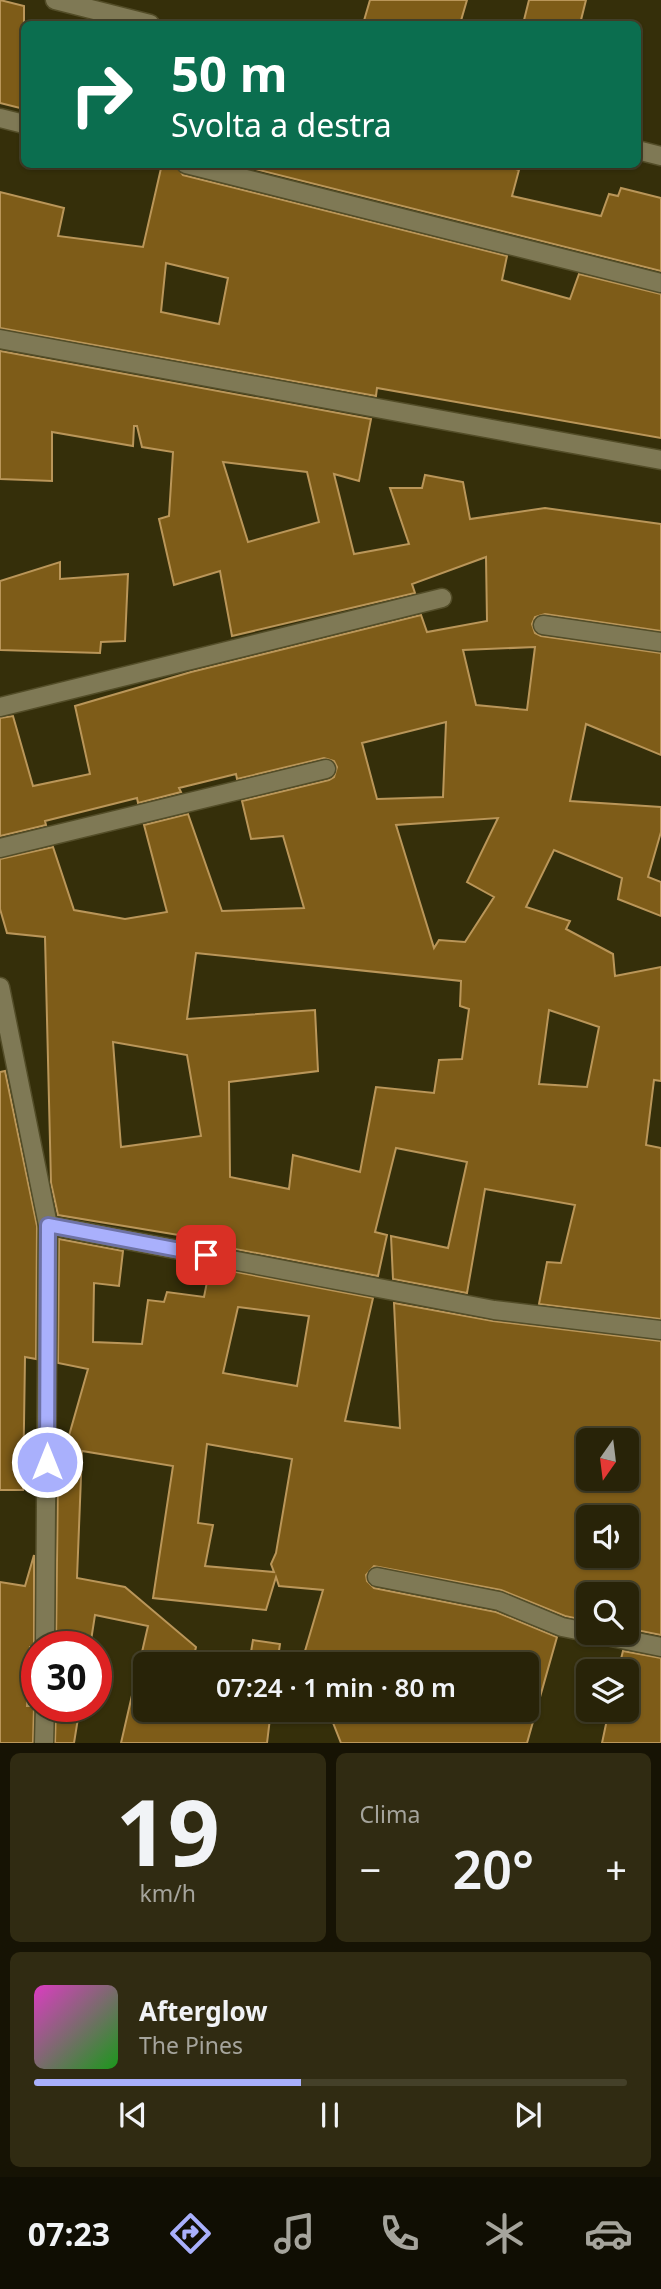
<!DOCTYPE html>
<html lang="it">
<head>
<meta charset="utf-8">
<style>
  body { margin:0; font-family:"Noto Sans",sans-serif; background:#302b12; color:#f1f3f6; height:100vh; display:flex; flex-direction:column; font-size:26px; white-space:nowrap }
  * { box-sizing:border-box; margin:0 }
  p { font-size:23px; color:#a5a49c }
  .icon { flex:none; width:38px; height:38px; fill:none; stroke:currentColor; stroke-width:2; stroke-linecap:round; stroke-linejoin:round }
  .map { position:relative; height:1743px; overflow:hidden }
  .panel { display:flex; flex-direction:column; gap:10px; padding:10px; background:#161304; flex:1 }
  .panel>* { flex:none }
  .banner { position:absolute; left:21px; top:21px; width:620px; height:147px; border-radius:10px; box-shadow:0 2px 5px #0004,0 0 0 2px #444029; background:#0b6e4f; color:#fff; overflow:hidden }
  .needle { width:46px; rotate:194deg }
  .buttons { position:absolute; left:576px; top:1428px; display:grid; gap:14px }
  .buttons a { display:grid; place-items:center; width:63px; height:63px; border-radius:10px; background:#282308; box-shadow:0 2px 5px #0004,0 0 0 2px #444029; font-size:35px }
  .speed { position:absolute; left:21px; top:1631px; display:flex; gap:14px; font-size:35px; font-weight:700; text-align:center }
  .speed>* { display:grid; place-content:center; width:91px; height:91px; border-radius:50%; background:#282308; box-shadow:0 2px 5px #0004,0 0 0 2px #444029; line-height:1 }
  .speed .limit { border:10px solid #d22; background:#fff; color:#111 }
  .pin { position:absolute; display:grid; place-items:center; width:60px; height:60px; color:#fff; margin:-30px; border-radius:14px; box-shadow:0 4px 10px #0006 }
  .me { position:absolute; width:77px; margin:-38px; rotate:0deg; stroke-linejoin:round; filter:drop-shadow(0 0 5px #0008) }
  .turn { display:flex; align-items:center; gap:24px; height:147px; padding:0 35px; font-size:32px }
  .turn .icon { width:91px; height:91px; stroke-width:2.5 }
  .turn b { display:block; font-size:49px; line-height:60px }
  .big { font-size:52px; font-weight:600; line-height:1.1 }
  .panel .tile { flex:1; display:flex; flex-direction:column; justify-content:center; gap:10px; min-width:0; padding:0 24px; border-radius:10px; background:#302b12 }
  .panel .dial { align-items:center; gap:0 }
  .dial b { font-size:91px; line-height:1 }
  .song { display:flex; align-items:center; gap:21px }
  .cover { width:84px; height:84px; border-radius:10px; background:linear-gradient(135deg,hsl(310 70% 55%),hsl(120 70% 35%)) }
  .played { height:7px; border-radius:4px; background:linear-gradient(90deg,#a9b0fc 45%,#444029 45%) }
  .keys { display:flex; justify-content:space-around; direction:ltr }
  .heat { display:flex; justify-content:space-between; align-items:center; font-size:38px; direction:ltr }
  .panel .tiles { flex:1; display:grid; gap:10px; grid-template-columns:1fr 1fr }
  .tile:last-child { grid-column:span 2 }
  .trip { position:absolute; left:133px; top:1652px; width:406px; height:70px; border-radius:10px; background:#282308; box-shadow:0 2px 5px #0004,0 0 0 2px #444029; font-weight:600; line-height:70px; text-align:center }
  .dock { display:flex; height:112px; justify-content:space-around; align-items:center; background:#100e03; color:#a5a49c }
  .dock .icon { width:49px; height:49px }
  .dock .on { color:#a9b0fc }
  .dock b { font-size:32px; color:#f1f3f6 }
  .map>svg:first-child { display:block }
</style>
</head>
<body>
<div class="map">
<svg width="661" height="1743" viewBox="0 0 661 1743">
  <rect width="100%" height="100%" fill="#352f0a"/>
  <g fill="#7e5c18" stroke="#ba9659" stroke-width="2" fill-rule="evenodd">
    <polygon points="0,0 24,6 24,109 0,103"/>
    <polygon points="370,0 467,0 460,24 363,24"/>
    <polygon points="529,0 586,0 580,24 523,24"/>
    <path d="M162,164H175L183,175L507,256L502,280L570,299L579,274L661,294V438L377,388L376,396L0,328V192L64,208L58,236L143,247ZM166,263L228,278L219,324L161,312Z"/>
    <polygon points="235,164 499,164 519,170 512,196 601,216 609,194 618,196 621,188 661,198 661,271"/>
    <path d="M0,351L371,419L359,481L334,474L354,554L409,544L390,488H422L425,475L463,482L470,519L545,508L661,524V631L545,614L535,617L532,624L535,633L541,636L661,653V755L586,724L570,801L661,807V832L648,877L661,882V916L618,899L622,878L554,850L526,907L570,921L566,929L613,954L615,976L661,967V1081L654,1080L646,1145L661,1148V1319L539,1304L547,1262L561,1263L575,1205L485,1189L467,1293L393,1279L391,1236L448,1248L467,1162L396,1148L375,1232L387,1235L378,1276L214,1245L215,1241L58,1215L51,1183L45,937L7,933L0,909V859L53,847L74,910L125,919L167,912L144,825L188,814L222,911L304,908L283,836L251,839L242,801L329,780L334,777L337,767L334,761L324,758L237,779L236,774L179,788L181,792L138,803L137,798L45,821L46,825L0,836V718L13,716L33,786L90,774L75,706L191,672L421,615L427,632L487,621L486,557L412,584L415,593L232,636L220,571L174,585L159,519L169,516L173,452L142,447L137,426H134L133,446L52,432V481L0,479ZM223,462L307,472L319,522L248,542ZM535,647L527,710L476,705L463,650ZM446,722L443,797L377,799L362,743ZM498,818L467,882L494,897L465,942L439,940L434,948L396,825ZM196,953L461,981L460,1006L469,1009L462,1059L439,1060L434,1093L376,1087L360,1172L293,1155L289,1189L230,1177L229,1082L318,1071L315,1010L187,1019ZM549,1010L599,1027L587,1087L539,1084ZM113,1042L187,1055L201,1136L121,1147Z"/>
    <polygon points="60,562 60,579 128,574 125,641 101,642 100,653 0,650 0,581"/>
    <polygon points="5,1071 37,1226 36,1359 25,1357 23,1490 0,1490 0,1072"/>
    <path d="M59,1239L123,1251L119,1286L94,1283L93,1342L142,1344L148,1300L164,1302L167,1292L204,1297L210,1267L373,1298L345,1421L400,1428L394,1303L493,1321L661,1341V1635L626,1628V1594H588V1621L565,1616L501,1590L374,1566L366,1575L367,1581L374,1588L496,1612L557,1637L527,1743H341L328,1710H527V1664H310L305,1651L323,1590L279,1586L276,1577L266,1610L153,1598L173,1466L82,1451L77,1578L125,1587L196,1647L192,1664H145V1710H271L267,1743H121L148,1626L95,1615L90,1647H56L58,1474L88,1369L58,1363ZM238,1307L309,1316L297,1386L223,1373ZM588,1440H626V1479H588ZM207,1444L292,1459L276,1553L271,1564L274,1572L205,1566L213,1525L198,1523ZM588,1517H626V1556H588Z"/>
    <polygon points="34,1555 34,1647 30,1647 27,1706 34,1706 33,1743 0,1743 0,1582 25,1586"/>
    <polygon points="253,1640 280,1644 277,1664 249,1664"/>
    <polygon points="623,1651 661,1658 661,1743 602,1743 609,1710 626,1710 626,1671 618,1671"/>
    <polygon points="56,1706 80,1706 74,1743 55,1743"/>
  </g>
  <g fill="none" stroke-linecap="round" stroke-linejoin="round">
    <defs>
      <g id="minor">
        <polyline points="55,0 150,24"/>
        <polyline points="0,118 24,124"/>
        <polyline points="637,150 661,156"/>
        <polyline points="186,164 661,283"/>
        <polyline points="0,339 661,460"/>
        <polyline points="543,625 661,642"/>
        <polyline points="0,707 442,598"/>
        <polyline points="0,848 326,769"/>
        <polyline points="0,987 48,1225 45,1647"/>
        <polyline points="48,1225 494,1310 661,1330"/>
        <polyline points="377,1577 499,1601 562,1627 661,1647"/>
        <polyline points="44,1743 45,1706"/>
      </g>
    </defs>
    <use href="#minor" stroke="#534d28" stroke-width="21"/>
    <use href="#minor" stroke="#7f7955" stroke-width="18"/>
  </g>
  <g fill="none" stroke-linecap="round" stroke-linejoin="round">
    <defs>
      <polyline id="route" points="47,1462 48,1225 206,1255"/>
    </defs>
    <use href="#route" stroke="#6e72a4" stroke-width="18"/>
    <use href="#route" stroke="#a9b0fc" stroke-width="12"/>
  </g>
</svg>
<div class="buttons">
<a><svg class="needle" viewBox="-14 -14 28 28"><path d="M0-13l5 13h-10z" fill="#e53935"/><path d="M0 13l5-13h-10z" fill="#a5a49c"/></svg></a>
<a><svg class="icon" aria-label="sound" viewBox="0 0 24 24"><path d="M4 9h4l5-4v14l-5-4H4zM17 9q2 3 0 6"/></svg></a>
<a><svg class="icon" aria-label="search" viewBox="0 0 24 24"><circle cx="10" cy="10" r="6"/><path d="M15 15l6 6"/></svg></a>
<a><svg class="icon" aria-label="layers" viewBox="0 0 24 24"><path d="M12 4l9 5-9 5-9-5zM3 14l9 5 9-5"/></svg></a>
</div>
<div class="speed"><div class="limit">30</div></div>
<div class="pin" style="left:206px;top:1255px;background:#d93025"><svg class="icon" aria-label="arrive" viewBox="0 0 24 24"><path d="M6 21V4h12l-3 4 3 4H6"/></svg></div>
<svg class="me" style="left:47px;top:1462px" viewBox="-20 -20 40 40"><circle r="17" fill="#a9b0fc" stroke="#fff" stroke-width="3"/><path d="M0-11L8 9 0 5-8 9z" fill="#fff"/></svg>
<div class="trip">07:24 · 1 min · 80 m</div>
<div class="banner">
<div class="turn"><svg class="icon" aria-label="right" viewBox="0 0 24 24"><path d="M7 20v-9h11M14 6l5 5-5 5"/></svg><div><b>50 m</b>Svolta a destra</div></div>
</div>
</div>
<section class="panel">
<div class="tiles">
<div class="tile dial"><b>19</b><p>km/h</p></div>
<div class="tile"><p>Clima</p>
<div class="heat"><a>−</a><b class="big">20°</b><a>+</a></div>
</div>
<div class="tile">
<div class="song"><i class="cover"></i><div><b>Afterglow</b><p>The Pines</p></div></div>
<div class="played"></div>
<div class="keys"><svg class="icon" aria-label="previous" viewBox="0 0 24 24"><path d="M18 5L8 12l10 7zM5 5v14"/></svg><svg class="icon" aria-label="pause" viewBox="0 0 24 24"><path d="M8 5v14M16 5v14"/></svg><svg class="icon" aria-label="next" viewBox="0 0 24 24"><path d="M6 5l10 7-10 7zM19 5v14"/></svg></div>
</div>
</div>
</section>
<nav class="dock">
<b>07:23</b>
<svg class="icon on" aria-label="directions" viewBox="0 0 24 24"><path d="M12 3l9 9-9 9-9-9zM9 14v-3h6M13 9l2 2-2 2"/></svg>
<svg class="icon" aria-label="music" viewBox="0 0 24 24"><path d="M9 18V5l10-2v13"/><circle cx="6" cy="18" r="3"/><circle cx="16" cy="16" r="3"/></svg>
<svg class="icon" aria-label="phone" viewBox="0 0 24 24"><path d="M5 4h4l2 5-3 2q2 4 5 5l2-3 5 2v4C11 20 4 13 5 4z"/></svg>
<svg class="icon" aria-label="climate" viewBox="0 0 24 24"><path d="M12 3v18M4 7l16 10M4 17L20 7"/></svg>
<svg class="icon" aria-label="car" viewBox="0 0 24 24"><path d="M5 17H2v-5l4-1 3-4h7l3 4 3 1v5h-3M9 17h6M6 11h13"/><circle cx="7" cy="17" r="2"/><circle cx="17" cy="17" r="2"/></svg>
</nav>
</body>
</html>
